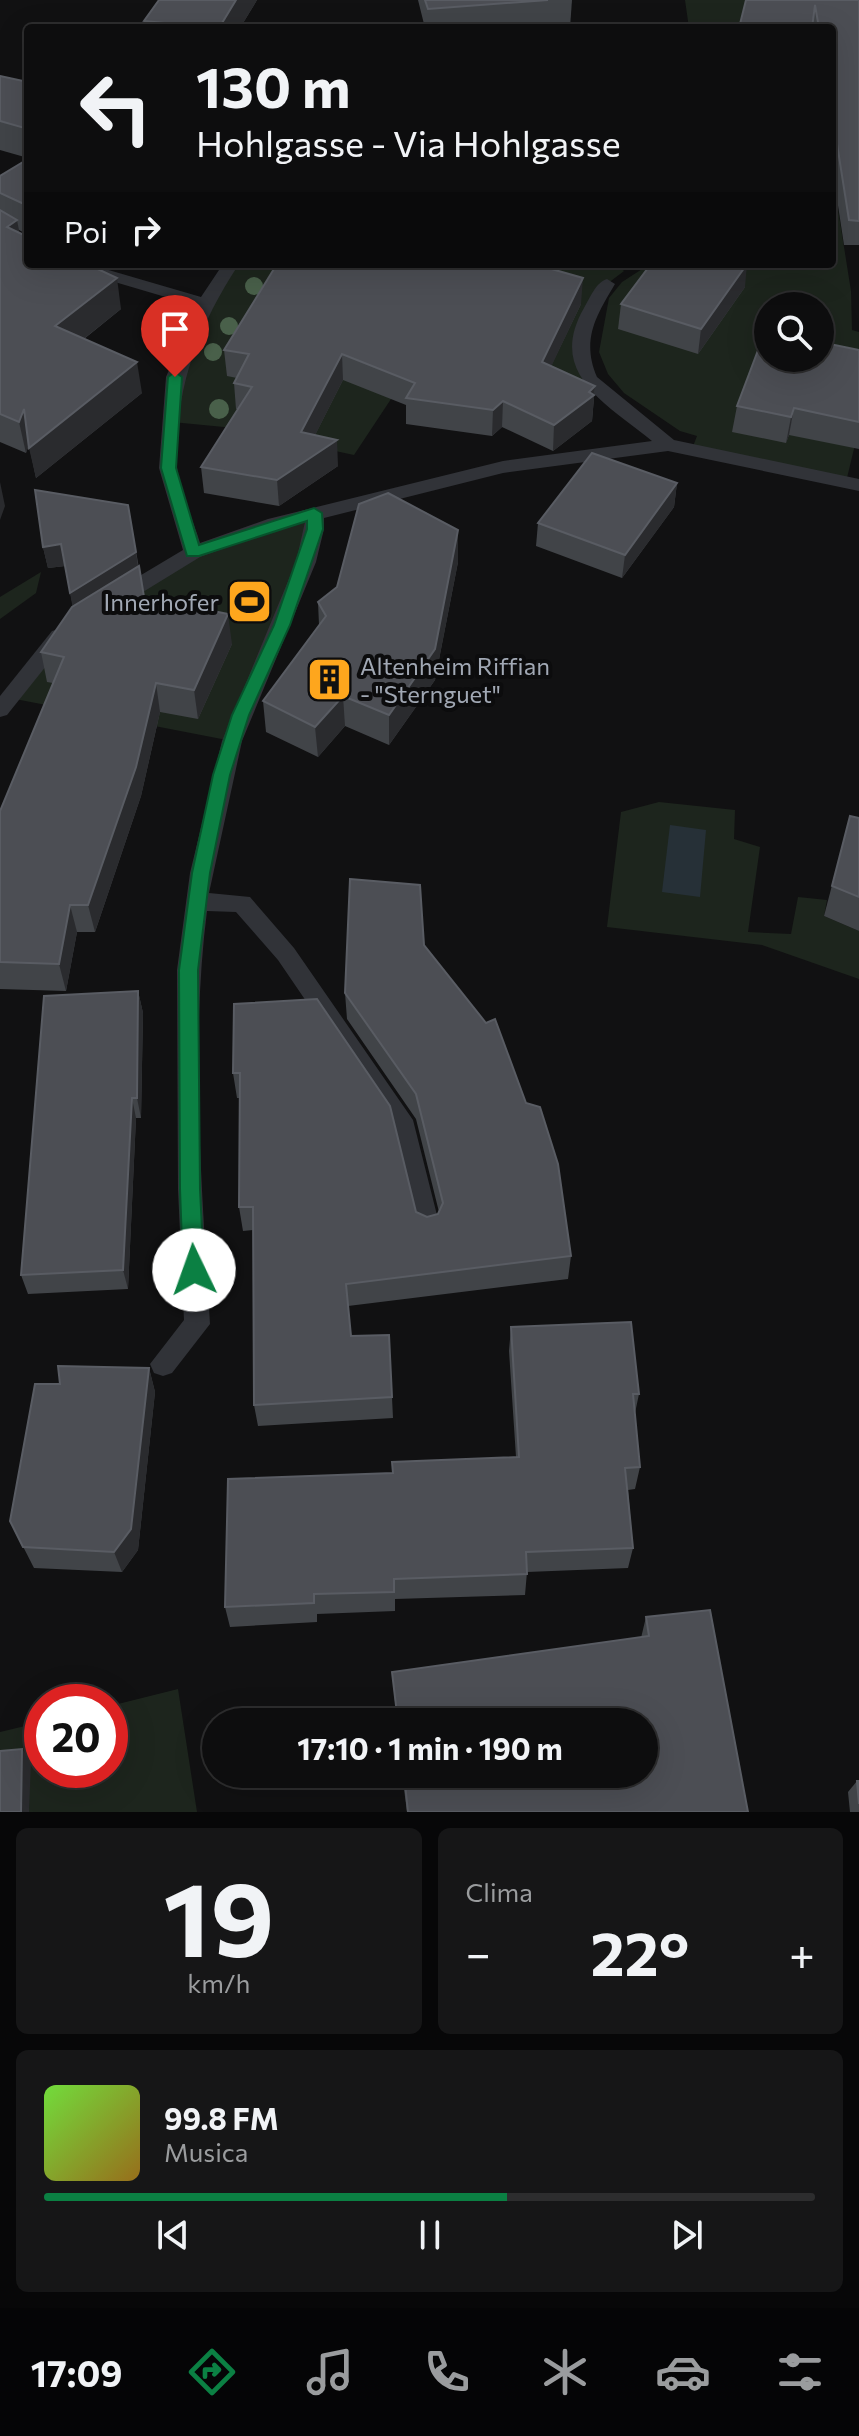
<!DOCTYPE html>
<html lang="it">
<head>
<meta charset="utf-8">
<style>
  body { margin:0; font-family:Commissioner,sans-serif; background:#161617; color:#f1f3f6; height:100vh; display:flex; flex-direction:column; font-size:30px; white-space:nowrap }
  * { box-sizing:border-box; margin:0 }
  p { font-size:26px; color:#9a9c9e }
  .icon { flex:none; width:44px; height:44px; fill:none; stroke:currentColor; stroke-width:2; stroke-linecap:round; stroke-linejoin:round }
  .map { position:relative; height:1812px; overflow:hidden }
  .side { display:flex; flex-direction:column; gap:16px; padding:16px; background:#070708; flex:1 }
  .side>* { flex:none }
  .top-card { position:absolute; left:24px; top:24px; width:812px; height:244px; border-radius:8px; box-shadow:0 8px 32px #0002,0 0 0 2px #2d2d2e; background:#0d0d0e; color:#f1f3f6; overflow:hidden }
  .fabs { position:absolute; left:754px; top:292px; display:grid; gap:16px }
  .fabs a { display:grid; place-items:center; width:80px; height:80px; border-radius:50%; background:#0d0d0e; box-shadow:0 8px 32px #0002,0 0 0 2px #2d2d2e; font-size:40px }
  .speed { position:absolute; left:24px; top:1684px; display:flex; gap:16px; font-size:40px; font-weight:700; text-align:center }
  .speed>* { display:grid; place-content:center; width:104px; height:104px; border-radius:50%; background:#0d0d0e; box-shadow:0 8px 32px #0002,0 0 0 2px #2d2d2e; line-height:1 }
  .speed .limit { border:12px solid #d22; background:#fff; color:#111 }
  .pin { position:absolute; display:grid; place-items:center; width:68px; height:68px; color:#fff; margin:-82px -34px; border-radius:50% 50% 50% 0; rotate:-45deg; box-shadow:0 0 8px #0007 }
  .pin .icon { rotate:45deg }
  .me { position:absolute; width:88px; margin:-44px; rotate:357deg; stroke-linejoin:round; filter:drop-shadow(0 0 6px #0008) }
  .turn { display:flex; align-items:center; gap:28px; height:168px; padding:0 40px; font-size:36px }
  .turn .icon { width:104px; height:104px; stroke-width:2.5 }
  .turn b { display:block; font-size:56px; line-height:68px }
  .then { display:flex; align-items:center; height:76px; padding:0 40px; background:#0003; gap:16px; font-size:30px }
  .big { font-size:60px; font-weight:700; line-height:1.1 }
  .side .widget { flex:1; display:flex; flex-direction:column; justify-content:center; gap:12px; min-width:0; padding:0 28px; border-radius:12px; background:#161617 }
  .side .dial { align-items:center; gap:0 }
  .dial b { font-size:104px; line-height:1 }
  .song { display:flex; align-items:center; gap:24px }
  .cover { width:96px; height:96px; border-radius:12px; background:linear-gradient(135deg,hsl(100 70% 55%),hsl(40 70% 35%)) }
  .played { height:8px; border-radius:4px; background:linear-gradient(90deg,#0b8043 60%,#2d2d2e 60%) }
  .keys { display:flex; justify-content:space-around; direction:ltr }
  .heat { display:flex; justify-content:space-between; align-items:center; font-size:44px; direction:ltr }
  .side .tiles { flex:1; display:grid; gap:16px; grid-template-columns:1fr 1fr }
  .widget:last-child { grid-column:span 2 }
  .trip { position:absolute; left:202px; top:1708px; width:456px; height:80px; border-radius:40px; background:#0d0d0e; box-shadow:0 8px 32px #0002,0 0 0 2px #2d2d2e; font-weight:700; line-height:80px; text-align:center }
  .tab-bar { display:flex; height:128px; justify-content:space-around; align-items:center; background:#050506; color:#9a9c9e }
  .tab-bar .icon { width:56px; height:56px }
  .tab-bar .on { color:#0b8043 }
  .tab-bar b { font-size:36px; color:#f1f3f6 }
  .map>svg:first-child { display:block }
</style>
</head>
<body>
<div class="map">
<svg width="859" height="1812" viewBox="0 0 859 1812">
  <rect width="100%" height="100%" fill="#111112"/>
  <g fill="#1d251d" fill-rule="evenodd">
    <polygon points="685,0 859,0 832,28 689,28"/>
    <path d="M832,64L859,143L833,178L851,291L852,330L859,332V428L846,482L692,449L697,436L680,431L624,393L608,374L599,352L609,298L622,282L650,264H832ZM768,306H820V358H768Z"/>
    <polygon points="231,264 615,264 624,271 607,284 589,309 589,380 542,385 439,359 391,399 354,455 224,427 172,422 175,377"/>
    <polygon points="314,513 232,741 10,698 56,638 193,552"/>
    <polygon points="41,572 36,593 0,619 0,597"/>
    <polygon points="659,802 735,810 734,839 760,847 748,932 791,934 798,897 827,900 824,916 859,931 859,979 762,945 607,927 621,812"/>
    <polygon points="178,1689 197,1812 0,1812 0,1732 42,1722 42,1770 110,1770 110,1706"/>
  </g>
  <g fill="#263037">
    <polygon points="243,584 267,589 255,617 230,612"/>
    <polygon points="670,825 706,830 700,897 662,892"/>
  </g>
  <g fill="none" stroke-linecap="round" stroke-linejoin="round">
    <g fill="#313338" fill-rule="evenodd">
      <path d="M62,264H88L201,297L223,264H239C198,326 174,390 177,466C178,490 193,519 200,543L268,519L503,461L652,441C607,404 546,374 584,308C590,298 596,282 607,279L615,284C596,316 581,340 597,377L674,440L859,479V491L668,451L503,473L324,518V529L316,562L242,741L209,893L250,897L294,948L413,1120L440,1227L437,1235L428,1238L419,1235L394,1130L278,960L236,912L207,911C190,1043 202,1191 210,1324L172,1373L163,1376L154,1373L150,1364L184,1320L178,1189L177,970L190,873L222,741L296,562L305,522L273,530L200,557L125,603H111L108,598L111,593L183,550L159,468L166,377L196,306L64,267Z"/>
      <polygon points="59,629 66,631 69,636 66,641 7,715 0,717 0,696 52,631"/>
    </g>
  </g>
  <g fill="#49604a">
    <circle cx="254" cy="286" r="9"/>
    <circle cx="229" cy="326" r="9"/>
    <circle cx="213" cy="352" r="9"/>
    <circle cx="219" cy="409" r="10"/>
  </g>
  <g fill="#414448">
    <polygon points="159,0 257,0 240,28 145,28 144,21"/>
    <polygon points="418,0 572,0 570,28 425,28"/>
    <polygon points="746,0 859,0 859,245 844,245 832,166 832,28 739,28"/>
    <polygon points="0,76 28,82 28,158 0,150"/>
    <polygon points="28,159 28,235 19,230 19,233 121,309 84,339 142,393 36,478 29,445 26,453 0,442 0,176"/>
    <polygon points="745,287 698,354 618,329 621,304"/>
    <polygon points="581,304 551,366 595,386 592,421 553,451 502,427 492,436 406,424 406,405 343,380 315,435 338,466 279,506 204,493 201,467 238,409 236,409 234,383 237,378 227,376 224,350"/>
    <polygon points="859,350 859,449 789,435 786,443 732,432 737,406 768,358"/>
    <polygon points="677,483 674,507 622,578 536,546 538,523"/>
    <polygon points="128,505 144,597 232,644 198,719 160,712 141,796 95,932 77,932 66,991 0,989 0,811 53,683 47,682 41,652 73,607 65,566 48,568 43,547"/>
    <polygon points="458,562 435,680 389,745 345,726 318,757 266,732 263,701 319,625 318,602"/>
    <polygon points="850,816 859,818 859,931 824,916"/>
    <polygon points="424,945 571,1256 568,1279 348,1306 351,1336 389,1335 393,1418 258,1426 254,1405 253,1230 243,1231 239,1207 239,1098 237,1098 233,1073 234,1004 416,1212 427,1217 438,1214 439,1212 416,1119 347,1019 345,993"/>
    <polygon points="138,991 143,1013 141,1118 136,1118 128,1289 28,1294 21,1275"/>
    <polygon points="511,1327 639,1394 635,1413 640,1467 635,1489 628,1490 633,1548 628,1568 527,1572 525,1595 395,1599 395,1611 317,1614 317,1622 230,1627 225,1607 393,1473 516,1457 509,1351"/>
    <polygon points="149,1368 155,1392 138,1550 122,1572 34,1568 10,1521 60,1384"/>
    <polygon points="646,1617 748,1812 407,1812 402,1774 644,1774 644,1722 397,1722 392,1672 641,1638"/>
    <polygon points="857,1781 859,1781 859,1812 850,1812 848,1792"/>
  </g>
  <g fill="#2a2b2e">
    <polygon points="236,0 257,0 240,28 219,28"/>
    <polygon points="28,212 28,229 25,214"/>
    <polygon points="17,220 23,251 7,227"/>
    <polygon points="747,264 745,287 698,354 701,329"/>
    <polygon points="117,278 121,309 61,357 55,326"/>
    <polygon points="583,278 581,304 541,388 542,362"/>
    <polygon points="342,354 343,380 303,459 301,432"/>
    <polygon points="137,362 142,393 36,478 29,448"/>
    <polygon points="595,386 592,421 553,451 554,425"/>
    <polygon points="503,401 502,427 492,436 493,410"/>
    <polygon points="794,408 789,435 786,443 791,417"/>
    <polygon points="24,409 30,440 26,453 19,422"/>
    <polygon points="337,440 338,466 279,506 277,480"/>
    <polygon points="0,482 5,506 0,520"/>
    <polygon points="677,483 674,507 622,578 625,555"/>
    <polygon points="458,530 458,562 435,680 389,745 389,715"/>
    <polygon points="61,544 65,566 48,568 43,547"/>
    <polygon points="136,552 139,573 74,614 70,593"/>
    <polygon points="228,614 232,644 198,719 194,690"/>
    <polygon points="156,683 160,712 141,796 95,932 88,905"/>
    <polygon points="343,696 345,726 318,757 315,727"/>
    <polygon points="70,905 77,932 66,991 59,964"/>
    <polygon points="138,991 143,1013 141,1118 137,1098"/>
    <polygon points="132,1098 136,1118 128,1289 123,1270"/>
    <polygon points="149,1368 155,1392 138,1550 122,1572 114,1552"/>
    <polygon points="22,1749 31,1761 29,1812 21,1812"/>
  </g>
  <g fill="#4c4e54" stroke="#595c63" stroke-width="2">
    <polygon points="159,0 236,0 219,28 173,28 176,24 144,21"/>
    <polygon points="425,0 548,0 428,9"/>
    <polygon points="746,0 859,0 859,221 849,220 832,112 832,28 819,28 815,5 812,28 739,28"/>
    <polygon points="0,76 28,82 28,129 0,121"/>
    <polygon points="28,159 28,212 25,214 24,204 0,193 0,176"/>
    <polygon points="0,210 17,220 7,227 28,237 28,264 87,264 117,278 55,326 137,362 29,448 24,409 19,422 0,414"/>
    <polygon points="277,264 534,264 583,278 542,362 595,386 589,392 594,395 554,425 503,401 493,410 406,398 415,383 342,354 301,432 337,440 277,480 201,467 252,387 234,383 249,354 224,350"/>
    <polygon points="651,264 747,264 701,329 621,304"/>
    <polygon points="820,342 859,350 859,422 794,408 791,417 737,406 760,345 768,346 768,358 820,358"/>
    <polygon points="592,453 677,483 625,555 538,523"/>
    <polygon points="35,490 128,505 136,552 70,593 61,544 43,547"/>
    <polygon points="388,493 458,530 435,649 389,715 343,696 315,727 263,701 326,616 318,602 337,587 359,504"/>
    <polygon points="139,566 144,597 228,614 194,690 156,683 136,767 88,905 70,905 59,964 0,962 0,811 64,657 41,652 72,607"/>
    <polygon points="850,816 859,818 859,897 832,886"/>
    <polygon points="350,879 420,885 424,945 486,1023 495,1019 526,1103 540,1107 558,1164 571,1256 346,1284 351,1336 389,1335 392,1397 254,1405 253,1207 239,1207 240,1073 233,1073 234,1004 317,999 390,1106 416,1212 427,1217 438,1214 443,1203 416,1094 345,993"/>
    <polygon points="138,991 137,1098 132,1098 123,1270 21,1275 44,996"/>
    <polygon points="631,1322 639,1394 633,1394 640,1467 625,1468 633,1548 526,1552 527,1574 394,1579 394,1592 314,1594 314,1603 225,1607 228,1479 393,1473 392,1462 519,1457 511,1327"/>
    <polygon points="58,1366 149,1368 131,1529 114,1552 23,1547 10,1521 35,1384 60,1384"/>
    <polygon points="710,1610 748,1812 408,1812 404,1774 644,1774 644,1722 398,1722 392,1672 649,1636 646,1617"/>
    <polygon points="22,1749 21,1812 0,1812 0,1751"/>
    <polygon points="857,1781 859,1781 859,1804"/>
  </g>
  <polygon fill="#0b8043" stroke="#07532c" stroke-width="2" points="175,372 182,377 176,468 199,545 314,508 322,513 323,529 290,625 249,715 230,775 210,873 198,970 200,1189 204,1270 201,1277 194,1279 186,1277 183,1270 180,1189 179,970 192,873 213,775 232,715 274,625 307,529 307,521 199,556 187,556 161,468 168,377"/>
  <defs>
    <symbol id="stadium-square" viewBox="-11 -11 22 22"><rect x="-9" y="-9" width="18" height="18" rx="4" fill="#fea61d" stroke="#0c0c0d"/><path d="M0-5a6.5 5 0 1 0 0 10a6.5 5 0 1 0 0-10ZM-3.5-1.8h7v3.6h-7Z" fill="#111"/></symbol>
    <symbol id="building-square" viewBox="-11 -11 22 22"><rect x="-9" y="-9" width="18" height="18" rx="4" fill="#fea61d" stroke="#0c0c0d"/><path d="M-4-6H4V6H1V3H-1V6H-4ZM-2.5-4.3h1.7v1.8h-1.7ZM.8-4.3h1.7v1.8H.8ZM-2.5-1h1.7V.8h-1.7ZM.8-1h1.7V.8H.8Z" fill="#111"/></symbol>
  </defs>
  <g fill-rule="evenodd">
    <use href="#stadium-square" x="224" y="576" width="51" height="51"/>
    <use href="#building-square" x="304" y="654" width="51" height="51"/>
  </g>
  <g text-anchor="middle" dominant-baseline="central" stroke-width="8" stroke-linejoin="round" paint-order="stroke">
    <g font-size="24" fill="#a1a8b4" stroke="#0c0c0d" text-anchor="end">
      <text x="219" y="601">Innerhofer</text>
      <text x="360" y="665" text-anchor="start">Altenheim Riffian<tspan x="360" dy="28">- "Sternguet"</tspan></text>
    </g>
  </g>
</svg>
<div class="fabs">
<a><svg class="icon" aria-label="search" viewBox="0 0 24 24"><circle cx="10" cy="10" r="6"/><path d="M15 15l6 6"/></svg></a>
</div>
<div class="speed"><div class="limit">20</div></div>
<div class="pin" style="left:175px;top:377px;background:#d93025"><svg class="icon" aria-label="arrive" viewBox="0 0 24 24"><path d="M6 21V4h12l-3 4 3 4H6"/></svg></div>
<svg class="me" style="left:194px;top:1270px" viewBox="-20 -20 40 40"><circle r="19" fill="#fff"/><path d="M0-13L10 11 0 6-10 11z" fill="#0b8043"/></svg>
<div class="trip">17:10 · 1 min · 190 m</div>
<div class="top-card">
<div class="turn"><svg class="icon" aria-label="left" viewBox="0 0 24 24"><path d="M17 20v-9H6M10 6l-5 5 5 5"/></svg><div><b>130 m</b>Hohlgasse - Via Hohlgasse</div></div>
<div class="then">Poi<svg class="icon" aria-label="right" viewBox="0 0 24 24"><path d="M7 20v-9h11M14 6l5 5-5 5"/></svg></div>
</div>
</div>
<section class="side">
<div class="tiles">
<div class="widget dial"><b>19</b><p>km/h</p></div>
<div class="widget"><p>Clima</p>
<div class="heat"><a>−</a><b class="big">22°</b><a>+</a></div>
</div>
<div class="widget">
<div class="song"><i class="cover"></i><div><b>99.8 FM</b><p>Musica</p></div></div>
<div class="played"></div>
<div class="keys"><svg class="icon" aria-label="previous" viewBox="0 0 24 24"><path d="M18 5L8 12l10 7zM5 5v14"/></svg><svg class="icon" aria-label="pause" viewBox="0 0 24 24"><path d="M8 5v14M16 5v14"/></svg><svg class="icon" aria-label="next" viewBox="0 0 24 24"><path d="M6 5l10 7-10 7zM19 5v14"/></svg></div>
</div>
</div>
</section>
<nav class="tab-bar">
<b>17:09</b>
<svg class="icon on" aria-label="directions" viewBox="0 0 24 24"><path d="M12 3l9 9-9 9-9-9zM9 14v-3h6M13 9l2 2-2 2"/></svg>
<svg class="icon" aria-label="music" viewBox="0 0 24 24"><path d="M9 18V5l10-2v13"/><circle cx="6" cy="18" r="3"/><circle cx="16" cy="16" r="3"/></svg>
<svg class="icon" aria-label="phone" viewBox="0 0 24 24"><path d="M5 4h4l2 5-3 2q2 4 5 5l2-3 5 2v4C11 20 4 13 5 4z"/></svg>
<svg class="icon" aria-label="climate" viewBox="0 0 24 24"><path d="M12 3v18M4 7l16 10M4 17L20 7"/></svg>
<svg class="icon" aria-label="car" viewBox="0 0 24 24"><path d="M5 17H2v-5l4-1 3-4h7l3 4 3 1v5h-3M9 17h6M6 11h13"/><circle cx="7" cy="17" r="2"/><circle cx="17" cy="17" r="2"/></svg>
<svg class="icon" aria-label="filters" viewBox="0 0 24 24"><path d="M4 7h16M4 17h16"/><circle cx="9" cy="7" r="2"/><circle cx="15" cy="17" r="2"/></svg>
</nav>
</body>
</html>
